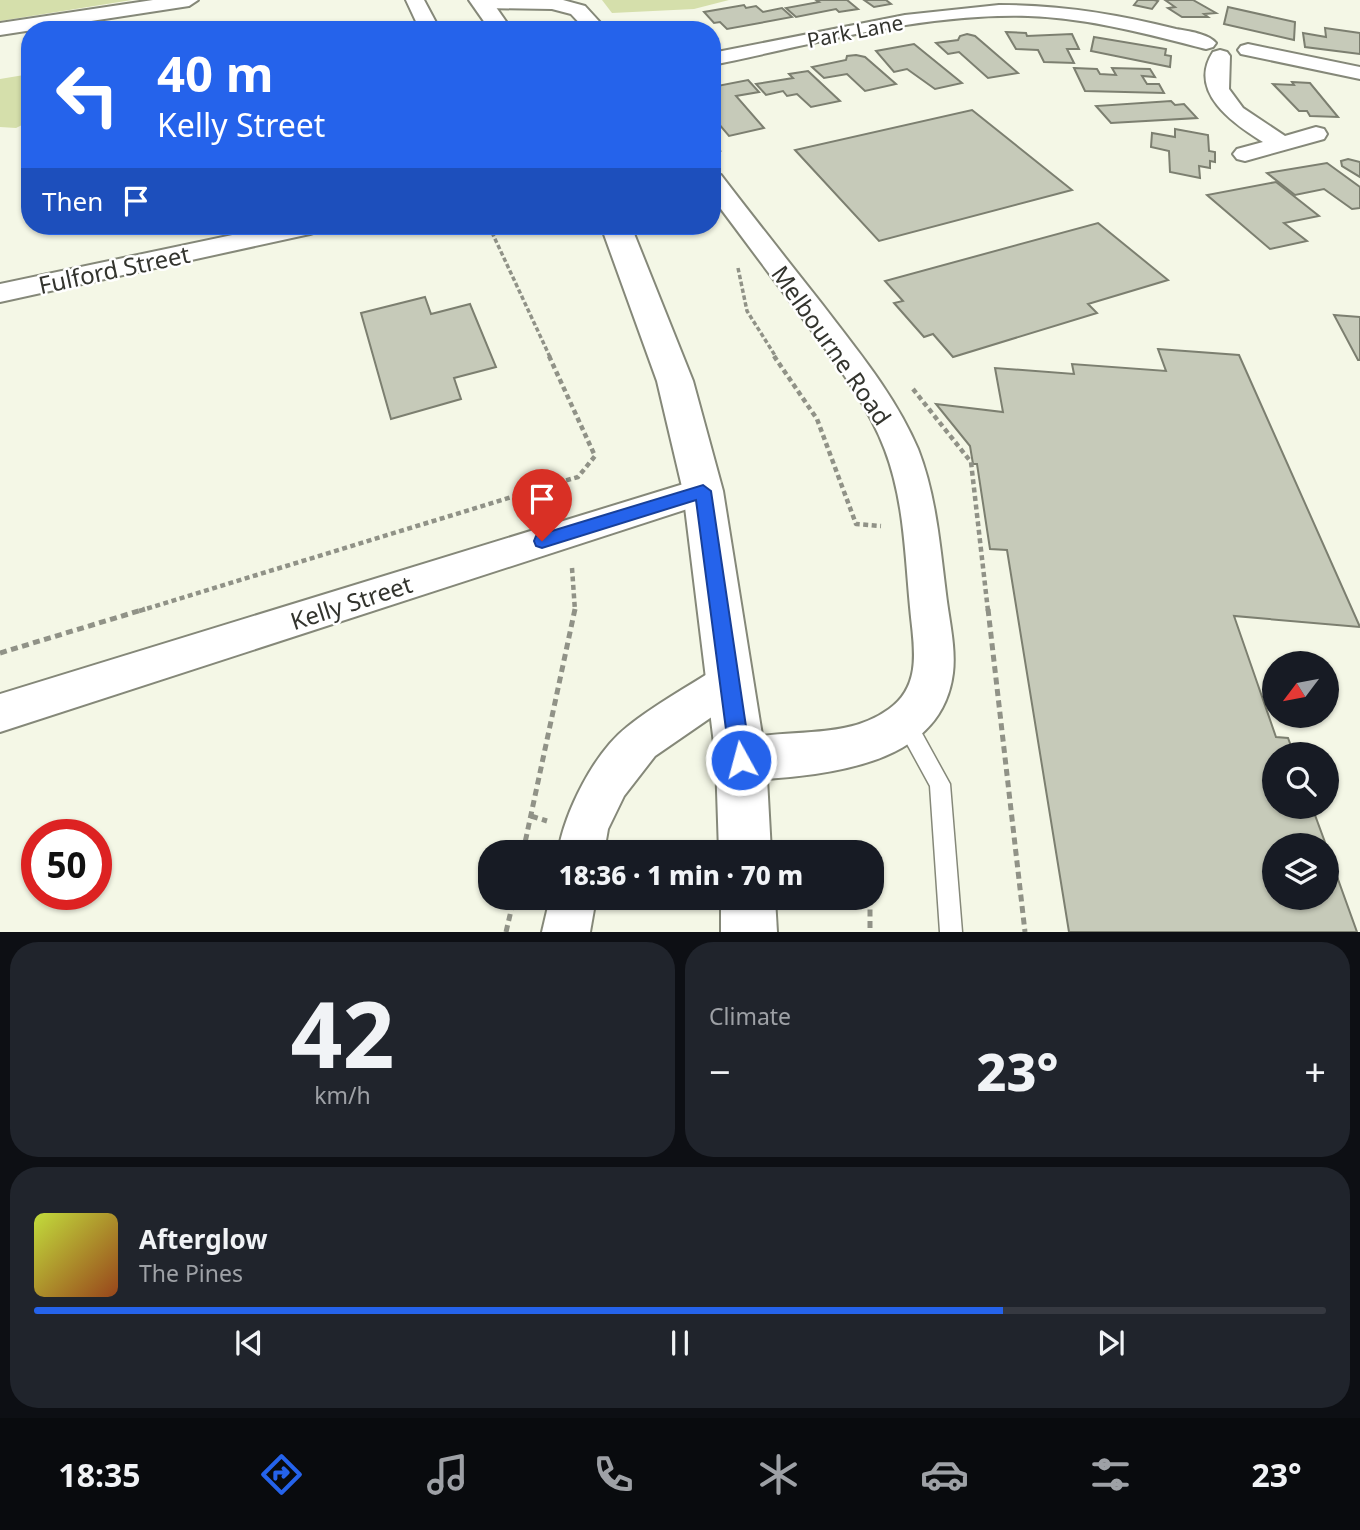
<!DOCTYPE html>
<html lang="en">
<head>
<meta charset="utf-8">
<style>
  body { margin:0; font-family:"Noto Sans",sans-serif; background:#20242c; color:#f1f3f6; height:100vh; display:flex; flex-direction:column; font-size:26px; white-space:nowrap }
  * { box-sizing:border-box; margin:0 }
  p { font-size:23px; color:#9ea1a6 }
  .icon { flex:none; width:38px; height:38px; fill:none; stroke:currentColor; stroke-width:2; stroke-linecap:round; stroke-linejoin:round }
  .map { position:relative; height:932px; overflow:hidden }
  .side { display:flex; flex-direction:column; gap:10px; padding:10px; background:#0d0f14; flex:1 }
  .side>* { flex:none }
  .hud { position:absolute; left:21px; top:21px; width:700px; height:214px; border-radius:28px; box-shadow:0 2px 5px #0004; background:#2563eb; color:#fff; overflow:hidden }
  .needle { width:46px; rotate:238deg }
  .fabs { position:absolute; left:1262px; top:651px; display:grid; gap:14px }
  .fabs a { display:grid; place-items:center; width:77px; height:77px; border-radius:50%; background:#171b24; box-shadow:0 2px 5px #0004; font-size:35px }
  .speed { position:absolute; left:21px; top:819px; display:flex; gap:14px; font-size:35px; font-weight:700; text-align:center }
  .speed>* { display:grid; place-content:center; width:91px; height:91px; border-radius:50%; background:#171b24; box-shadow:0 2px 5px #0004; line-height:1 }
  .speed .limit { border:10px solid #d22; background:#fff; color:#111 }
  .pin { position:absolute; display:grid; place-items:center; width:60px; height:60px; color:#fff; margin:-72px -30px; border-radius:50% 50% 50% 0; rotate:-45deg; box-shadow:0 0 7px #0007 }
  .pin .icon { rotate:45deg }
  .me { position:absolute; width:77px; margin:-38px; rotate:353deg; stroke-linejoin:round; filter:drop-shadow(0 0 5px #0008) }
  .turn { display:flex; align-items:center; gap:24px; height:147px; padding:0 21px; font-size:32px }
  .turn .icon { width:91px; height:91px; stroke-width:2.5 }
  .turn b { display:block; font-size:49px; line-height:60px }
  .then { display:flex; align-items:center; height:66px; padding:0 21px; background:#0003; gap:14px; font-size:26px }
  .big { font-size:52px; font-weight:800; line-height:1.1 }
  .side .widget { flex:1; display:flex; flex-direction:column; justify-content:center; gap:10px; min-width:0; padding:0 24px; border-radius:28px; background:#20242c }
  .side .dial { align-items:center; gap:0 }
  .dial b { font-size:91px; line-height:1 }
  .song { display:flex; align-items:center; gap:21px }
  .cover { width:84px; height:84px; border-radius:10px; background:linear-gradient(135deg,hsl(70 70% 55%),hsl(20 70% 35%)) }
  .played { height:7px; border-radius:4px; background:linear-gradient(90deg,#2563eb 75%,#363941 75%) }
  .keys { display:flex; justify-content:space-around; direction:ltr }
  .heat { display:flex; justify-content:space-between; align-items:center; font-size:38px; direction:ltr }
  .side .tiles { flex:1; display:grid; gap:10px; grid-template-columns:1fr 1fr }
  .widget:last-child { grid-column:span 2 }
  .trip { position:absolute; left:478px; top:840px; width:406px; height:70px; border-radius:28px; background:#171b24; box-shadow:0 2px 5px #0004; font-weight:800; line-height:70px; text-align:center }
  .tab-bar { display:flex; height:112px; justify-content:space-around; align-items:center; background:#090b0e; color:#9ea1a6 }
  .tab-bar .icon { width:49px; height:49px }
  .tab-bar .active { color:#2563eb }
  .tab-bar b { font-size:32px; color:#f1f3f6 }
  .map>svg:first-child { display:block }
</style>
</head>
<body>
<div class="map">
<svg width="1360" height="932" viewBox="0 0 1360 932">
  <rect width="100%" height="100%" fill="#f4f7e6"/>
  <g fill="#d5dfab">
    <polygon points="0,0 132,0 0,21"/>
    <polygon points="602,0 729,0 694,9 612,13"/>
    <polygon points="30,74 30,121 16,128 0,127 0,79"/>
  </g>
  <g fill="#c6cab9" stroke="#7c7f70" stroke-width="2">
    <polygon points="816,0 847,0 858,9 839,12 836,9 796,17 786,8 819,2"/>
    <polygon points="864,0 886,0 891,4 874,7"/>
    <polygon points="1138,0 1154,0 1158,1 1152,9 1134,5"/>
    <polygon points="1165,0 1193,0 1216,13 1204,14 1208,17 1182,17 1168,8 1175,7"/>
    <polygon points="744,5 746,8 756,6 763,12 782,8 792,17 727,29 720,22 714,23 704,12"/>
    <polygon points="1228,7 1295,22 1294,40 1224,24"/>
    <polygon points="1325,28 1360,33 1360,54 1305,47 1303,33 1326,37"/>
    <polygon points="1006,32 1026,33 1027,36 1072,34 1079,49 1067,49 1074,63 1044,62 1038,50 1016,49"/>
    <polygon points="967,34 975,36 1018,73 988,78 959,52 948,54 936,43 958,40 960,36"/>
    <polygon points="1094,37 1166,49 1165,55 1171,56 1170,67 1091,51"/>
    <polygon points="914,44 962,83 935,89 907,69 894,72 876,51"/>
    <polygon points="856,55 865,57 896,84 865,91 847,74 824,78 812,67 846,60 847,56"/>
    <polygon points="1074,68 1097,69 1100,74 1116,75 1112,68 1150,69 1155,77 1142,76 1147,84 1159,84 1164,93 1085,91"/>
    <polygon points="808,71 840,101 811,107 797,94 787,96 783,91 766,95 756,84 793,78 789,74"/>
    <polygon points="748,80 759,92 736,96 764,128 729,136 712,116 712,87"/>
    <polygon points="1292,82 1310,83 1338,117 1310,116 1307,111 1299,111 1273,84 1294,85"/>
    <polygon points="1171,101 1175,105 1184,104 1197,118 1111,123 1096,106"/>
    <polygon points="972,110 1072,190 879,241 795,150"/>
    <polygon points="1175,129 1208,135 1209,151 1215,152 1215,162 1210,161 1210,168 1199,166 1200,178 1170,172 1169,151 1151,147 1152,133 1175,137"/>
    <polygon points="1348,159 1360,162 1360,177 1342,166 1341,161"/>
    <polygon points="1327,163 1360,187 1360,208 1352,209 1324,189 1295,195 1267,173"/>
    <polygon points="1276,182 1319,216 1284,223 1307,241 1270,249 1207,195"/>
    <polygon points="1098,223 1168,280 1088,304 1097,313 953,357 933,334 924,337 894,303 903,301 885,281"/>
    <polygon points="425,297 431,314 470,304 496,367 454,378 461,399 391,419 361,313"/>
    <polygon points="1334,315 1360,317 1360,360 1358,360"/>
    <polygon points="1158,349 1239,355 1360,627 1234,616 1276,737 1288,738 1294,754 1274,754 1274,807 1312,807 1326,845 1274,845 1274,898 1326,898 1326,846 1357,932 1069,932 1007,550 990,549 977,464 973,464 970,446 936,404 1003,412 995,368 1074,374 1072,364 1166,371"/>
  </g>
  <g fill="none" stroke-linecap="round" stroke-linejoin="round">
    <defs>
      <polygon id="service" points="905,713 912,715 950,784 962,932 940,932 930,786 895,722 898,715"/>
      <g id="minor">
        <polygon points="153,0 198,0 189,6 0,35 0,23"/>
        <polygon points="406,0 424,0 440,30 420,30"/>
        <polygon points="474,0 563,0 585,6 607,30 586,30 571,14 552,9 482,8 475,6"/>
        <path d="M999,5C1060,5 1117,14 1176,29C1188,31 1209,34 1216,43L1213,47L1206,49C1147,34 1089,18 1028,16C921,13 816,44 712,65V53L905,15Z"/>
        <polygon points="1248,44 1360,67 1360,79 1241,54 1238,50 1241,46"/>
        <path d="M1220,50L1227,52L1230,56L1229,89L1243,108L1285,136L1316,127L1324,129L1327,134L1324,139L1245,161L1237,159L1233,154L1237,149L1263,142C1234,124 1187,92 1213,52Z"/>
        <path d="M712,173L721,175C754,218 788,261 822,304C857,350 895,395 918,449C936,495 940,546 946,594C949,620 956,647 953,673C941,771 816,775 741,781L726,775L720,760L726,745C778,724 841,744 889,709C924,684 913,643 910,607C905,554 904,500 885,450C867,402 834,361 804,320C773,279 743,238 712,197Z"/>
        <polygon points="275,226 323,226 319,231 310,234 0,302 0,284"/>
        <polygon points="703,478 715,482 720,491 715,500 0,732 0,694"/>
        <path d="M731,662L745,668L751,681L745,694L655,756L624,796L608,829L604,852H558C565,811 594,753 627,727C654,705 687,687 717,668Z"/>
        <polygon points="550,898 596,898 590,932 542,932"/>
      </g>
      <g id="secondary">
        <polygon points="469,0 491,0 512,30 490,30"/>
        <polygon points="601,226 631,226 693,381 723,491 766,760 771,852 719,852 716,760 683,491 657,381"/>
        <polygon points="721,898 775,898 777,932 721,932"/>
      </g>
    </defs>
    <use href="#service" stroke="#858879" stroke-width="3"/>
    <use href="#minor" stroke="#858879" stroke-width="4"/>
    <use href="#secondary" stroke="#858879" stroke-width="4"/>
    <polyline stroke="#909287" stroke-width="2.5" stroke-dasharray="3.5 2.5" stroke-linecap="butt" points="712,143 721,152"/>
    <g stroke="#909287" stroke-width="3.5" stroke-dasharray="4.5 2.5" stroke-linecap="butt">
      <polyline points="489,226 550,357"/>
      <polyline points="738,268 747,311 776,357"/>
    </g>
    <g stroke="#909287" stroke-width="4.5" stroke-dasharray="5 3.5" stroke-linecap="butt">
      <polyline points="549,356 595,456 578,477 564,481 566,500"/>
      <polyline points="774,356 817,419 856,524 881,526"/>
      <polyline points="913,389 971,462 988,611"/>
      <polyline points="572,568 575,611"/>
      <polyline points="139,611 564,481"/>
    </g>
    <g stroke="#909287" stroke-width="5" stroke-dasharray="7 4.5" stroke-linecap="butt">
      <polyline points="988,609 1025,932"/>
      <polyline points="0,653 145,609"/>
      <polyline points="531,816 547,821"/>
      <polyline points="523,852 575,609"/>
      <polyline points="870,898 870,932"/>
      <polyline points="506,932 514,898"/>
    </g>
    <use href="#service" fill="#fff" fill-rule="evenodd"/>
    <use href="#minor" fill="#fff" fill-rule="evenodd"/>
    <use href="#secondary" fill="#fff" fill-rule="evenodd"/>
  </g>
  <polygon fill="#2563eb" stroke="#184099" stroke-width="2" points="703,485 711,491 751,760 748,767 741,770 733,767 730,760 696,500 542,548 536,546 534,541 536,536 542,534"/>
  <g text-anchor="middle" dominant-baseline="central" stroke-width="5" stroke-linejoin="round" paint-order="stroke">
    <g font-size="21" fill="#33342e" stroke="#fff">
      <text transform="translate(855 31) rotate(-11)">Park Lane</text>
    </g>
    <g font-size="24" fill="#33342e" stroke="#fff">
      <text transform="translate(114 269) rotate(-12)">Fulford Street</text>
      <text transform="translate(832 345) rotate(55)">Melbourne Road</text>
      <text transform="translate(351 602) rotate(-18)">Kelly Street</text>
    </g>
  </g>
</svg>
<div class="fabs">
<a><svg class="needle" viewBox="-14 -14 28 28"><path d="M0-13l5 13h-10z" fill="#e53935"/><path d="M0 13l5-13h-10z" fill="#9ea1a6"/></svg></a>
<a><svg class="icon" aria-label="search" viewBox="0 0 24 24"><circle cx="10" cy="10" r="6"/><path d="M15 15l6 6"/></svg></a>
<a><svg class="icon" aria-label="layers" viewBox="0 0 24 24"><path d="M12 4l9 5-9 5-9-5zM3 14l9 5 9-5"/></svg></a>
</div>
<div class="speed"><div class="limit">50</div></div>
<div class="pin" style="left:542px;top:541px;background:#d93025"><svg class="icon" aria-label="arrive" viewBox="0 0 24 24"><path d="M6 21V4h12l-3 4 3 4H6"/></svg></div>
<svg class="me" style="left:741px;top:760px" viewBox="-20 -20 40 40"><circle r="17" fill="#2563eb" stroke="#fff" stroke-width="3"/><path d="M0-11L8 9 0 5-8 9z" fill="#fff"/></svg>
<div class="trip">18:36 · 1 min · 70 m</div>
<div class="hud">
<div class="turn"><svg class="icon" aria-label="left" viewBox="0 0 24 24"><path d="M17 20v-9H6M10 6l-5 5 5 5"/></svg><div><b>40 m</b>Kelly Street</div></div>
<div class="then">Then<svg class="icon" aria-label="arrive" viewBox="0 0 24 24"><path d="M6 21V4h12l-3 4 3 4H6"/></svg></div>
</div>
</div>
<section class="side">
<div class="tiles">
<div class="widget dial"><b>42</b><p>km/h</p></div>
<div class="widget"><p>Climate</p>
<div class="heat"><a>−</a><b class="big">23°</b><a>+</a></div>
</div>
<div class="widget">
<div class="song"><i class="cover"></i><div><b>Afterglow</b><p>The Pines</p></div></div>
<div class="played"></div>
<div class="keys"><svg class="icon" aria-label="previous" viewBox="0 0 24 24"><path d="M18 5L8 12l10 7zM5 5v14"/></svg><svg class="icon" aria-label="pause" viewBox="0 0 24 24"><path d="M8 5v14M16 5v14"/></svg><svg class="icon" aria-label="next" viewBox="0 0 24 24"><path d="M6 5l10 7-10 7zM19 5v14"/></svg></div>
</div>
</div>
</section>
<nav class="tab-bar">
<b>18:35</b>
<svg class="icon active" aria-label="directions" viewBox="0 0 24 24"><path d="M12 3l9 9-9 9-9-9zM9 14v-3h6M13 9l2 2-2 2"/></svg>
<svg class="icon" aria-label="music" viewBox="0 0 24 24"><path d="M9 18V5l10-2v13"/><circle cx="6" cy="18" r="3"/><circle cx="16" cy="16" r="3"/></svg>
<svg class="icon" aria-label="phone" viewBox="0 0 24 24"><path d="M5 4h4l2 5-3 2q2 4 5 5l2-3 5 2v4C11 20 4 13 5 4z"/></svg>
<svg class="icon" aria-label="climate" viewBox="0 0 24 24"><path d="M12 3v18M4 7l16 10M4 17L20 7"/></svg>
<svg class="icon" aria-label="car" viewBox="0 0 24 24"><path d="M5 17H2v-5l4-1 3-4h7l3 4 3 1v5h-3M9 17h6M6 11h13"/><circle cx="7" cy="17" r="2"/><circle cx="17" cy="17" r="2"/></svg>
<svg class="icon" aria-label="filters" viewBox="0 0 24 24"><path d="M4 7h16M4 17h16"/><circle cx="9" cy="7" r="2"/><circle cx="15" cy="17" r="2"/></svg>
<b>23°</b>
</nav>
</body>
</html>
